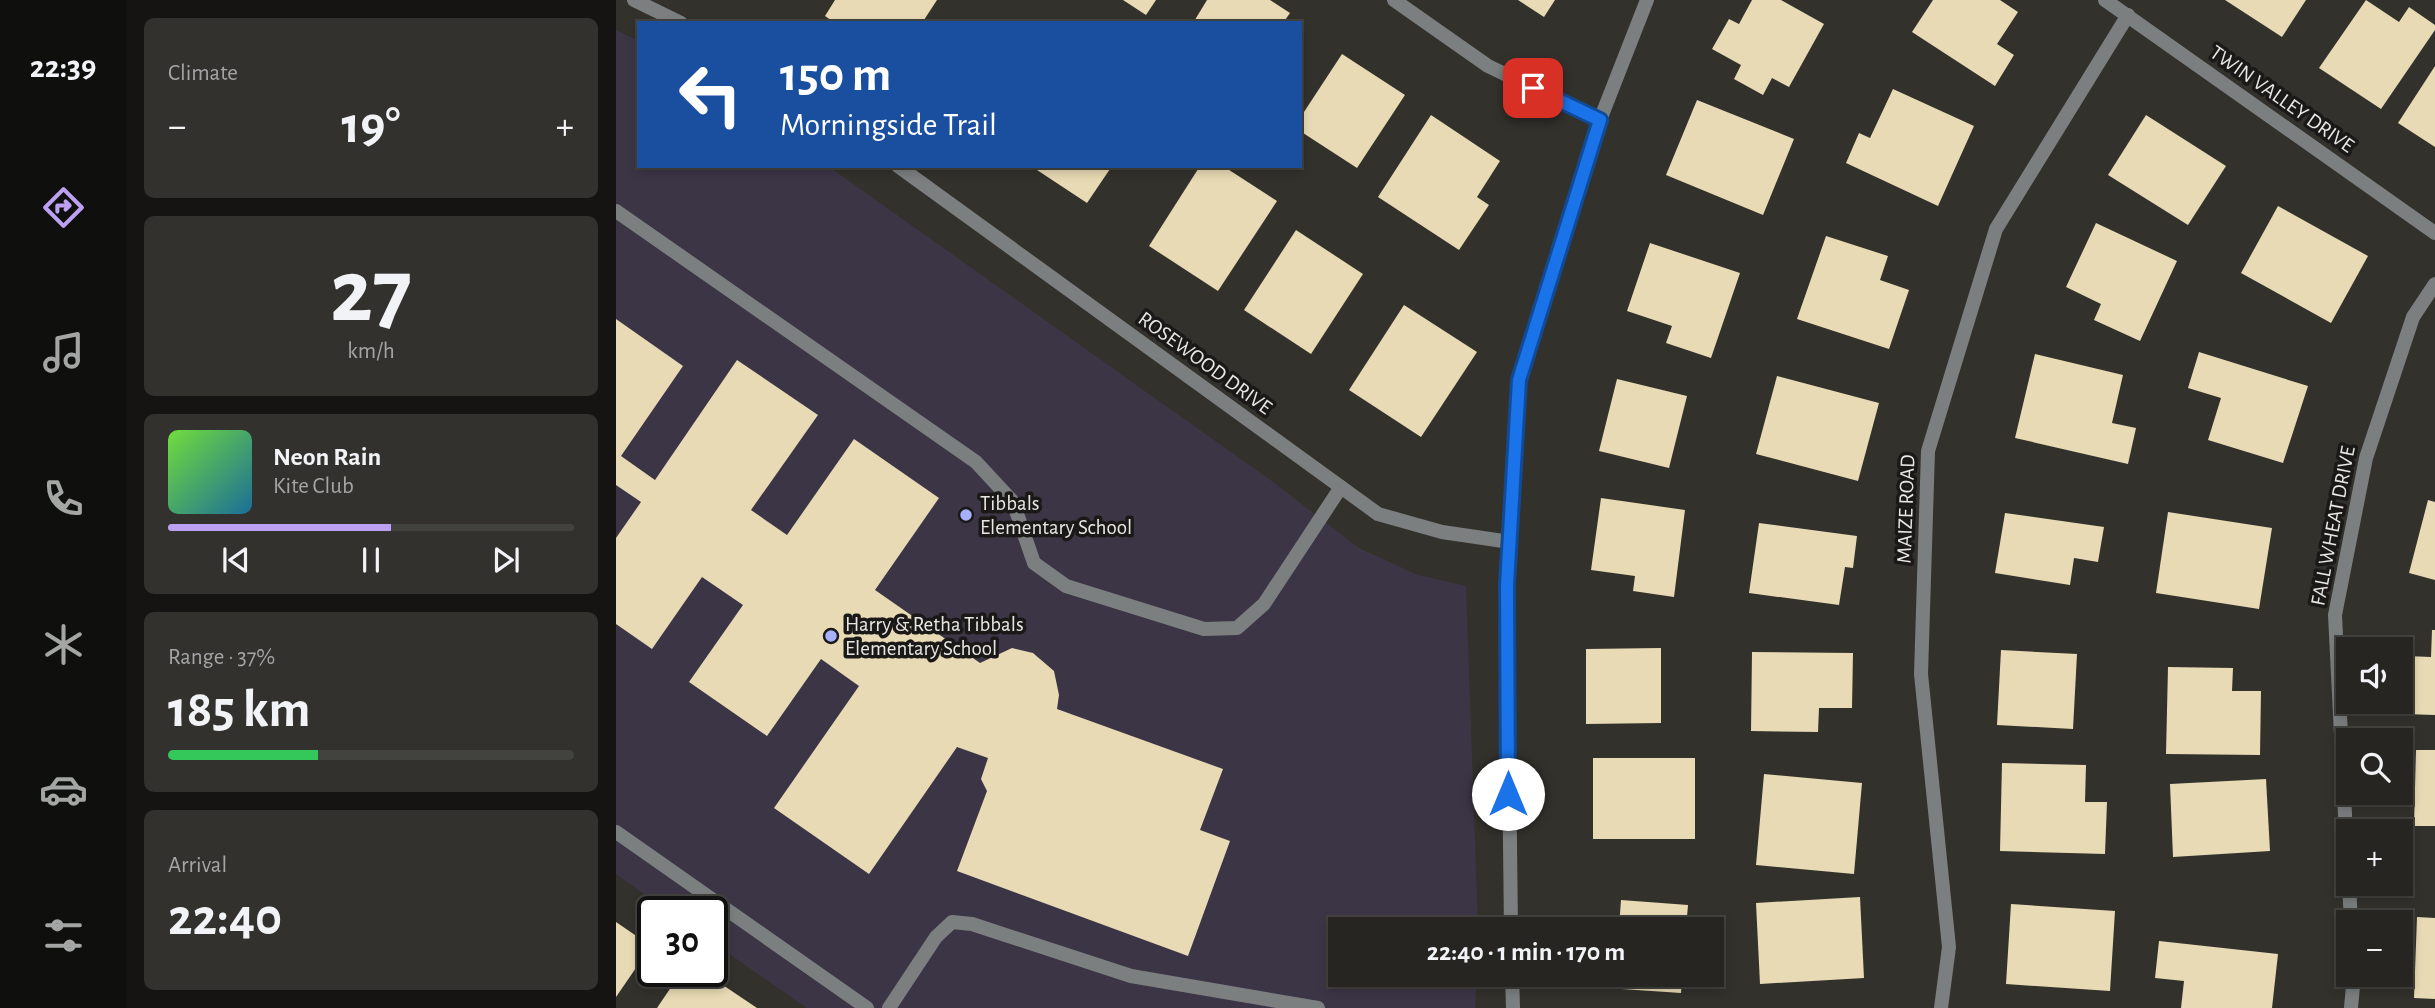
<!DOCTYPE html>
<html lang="en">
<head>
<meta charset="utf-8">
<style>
  body { margin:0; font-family:"Alegreya Sans",sans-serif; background:#32312e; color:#f1f3f6; height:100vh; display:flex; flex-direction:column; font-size:26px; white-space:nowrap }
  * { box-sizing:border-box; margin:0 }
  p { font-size:23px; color:#a4a5a5 }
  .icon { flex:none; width:38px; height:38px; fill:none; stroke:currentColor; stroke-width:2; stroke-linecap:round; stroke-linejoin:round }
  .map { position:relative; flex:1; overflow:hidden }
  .drawer { display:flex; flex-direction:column; gap:18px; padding:18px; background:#151412; width:490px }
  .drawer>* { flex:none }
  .top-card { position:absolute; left:21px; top:21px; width:665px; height:147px; border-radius:0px; box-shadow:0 4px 10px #0003,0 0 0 2px #42423f; background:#1a4fa0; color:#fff; overflow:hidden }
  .tools { position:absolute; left:1720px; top:637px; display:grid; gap:14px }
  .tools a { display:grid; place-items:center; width:77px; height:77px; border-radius:0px; background:#262521; box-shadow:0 4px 10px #0003,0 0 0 2px #42423f; font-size:35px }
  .speed { position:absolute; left:21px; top:896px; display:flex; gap:14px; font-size:35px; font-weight:700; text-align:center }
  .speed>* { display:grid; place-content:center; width:91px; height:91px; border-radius:50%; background:#262521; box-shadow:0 4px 10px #0003,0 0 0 2px #42423f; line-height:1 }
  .speed .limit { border:4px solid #111; border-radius:10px; background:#fff; color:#111 }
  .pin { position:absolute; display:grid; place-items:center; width:60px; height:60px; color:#fff; margin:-30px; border-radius:14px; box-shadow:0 4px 10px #0006 }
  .me { position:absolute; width:77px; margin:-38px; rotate:0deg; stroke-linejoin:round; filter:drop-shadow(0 0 5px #0008) }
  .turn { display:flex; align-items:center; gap:24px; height:147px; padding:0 28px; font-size:32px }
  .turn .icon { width:91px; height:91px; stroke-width:2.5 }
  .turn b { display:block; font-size:49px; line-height:60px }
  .big { font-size:52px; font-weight:700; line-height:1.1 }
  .drawer .widget { flex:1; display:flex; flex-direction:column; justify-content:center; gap:10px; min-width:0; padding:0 24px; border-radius:10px; background:#32312e }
  .drawer .dial { align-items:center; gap:0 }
  .dial b { font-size:91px; line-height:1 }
  .song { display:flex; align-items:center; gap:21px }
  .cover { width:84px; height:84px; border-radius:10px; background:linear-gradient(135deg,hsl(100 70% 55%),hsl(200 70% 35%)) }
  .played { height:7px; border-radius:4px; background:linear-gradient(90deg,#bca0f2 55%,#42423f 55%) }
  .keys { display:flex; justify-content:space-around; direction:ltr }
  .heat { display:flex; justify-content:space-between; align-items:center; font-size:38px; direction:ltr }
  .charge { height:10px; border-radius:5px; background:linear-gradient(90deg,#34c759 37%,#42423f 0) }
  .trip { position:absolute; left:712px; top:917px; width:396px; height:70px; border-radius:0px; background:#262521; box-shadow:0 4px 10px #0003,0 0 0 2px #42423f; font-weight:700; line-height:70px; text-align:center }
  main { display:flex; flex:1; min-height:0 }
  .tabs { display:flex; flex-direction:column; width:126px; justify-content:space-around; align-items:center; background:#0f0f0d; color:#a4a5a5 }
  .tabs .icon { width:49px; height:49px }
  .tabs .selected { color:#bca0f2 }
  .tabs b { font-size:32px; color:#f1f3f6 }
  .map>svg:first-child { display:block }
</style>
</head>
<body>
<main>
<nav class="tabs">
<b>22:39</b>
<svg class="icon selected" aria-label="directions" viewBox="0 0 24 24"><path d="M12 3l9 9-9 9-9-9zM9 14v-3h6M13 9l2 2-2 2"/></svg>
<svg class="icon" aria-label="music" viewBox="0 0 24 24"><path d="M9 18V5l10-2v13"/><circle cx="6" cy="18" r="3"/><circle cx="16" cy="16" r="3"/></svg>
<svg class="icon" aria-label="phone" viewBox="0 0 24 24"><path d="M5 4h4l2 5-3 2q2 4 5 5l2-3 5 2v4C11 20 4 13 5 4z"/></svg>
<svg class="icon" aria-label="climate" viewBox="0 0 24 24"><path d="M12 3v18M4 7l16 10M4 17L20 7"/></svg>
<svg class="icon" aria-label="car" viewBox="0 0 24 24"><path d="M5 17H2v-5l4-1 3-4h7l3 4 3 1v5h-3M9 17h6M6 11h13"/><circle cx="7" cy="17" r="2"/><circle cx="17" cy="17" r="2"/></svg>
<svg class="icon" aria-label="filters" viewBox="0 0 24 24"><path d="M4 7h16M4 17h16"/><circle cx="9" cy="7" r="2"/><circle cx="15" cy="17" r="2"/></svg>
</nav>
<section class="drawer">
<div class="widget"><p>Climate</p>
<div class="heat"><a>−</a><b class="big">19°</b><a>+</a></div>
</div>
<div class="widget dial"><b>27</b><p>km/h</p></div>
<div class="widget">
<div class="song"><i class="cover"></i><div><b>Neon Rain</b><p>Kite Club</p></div></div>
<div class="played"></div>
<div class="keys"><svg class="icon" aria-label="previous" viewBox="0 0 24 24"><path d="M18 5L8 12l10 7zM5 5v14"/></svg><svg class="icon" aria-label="pause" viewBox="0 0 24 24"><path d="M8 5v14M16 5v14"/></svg><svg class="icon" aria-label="next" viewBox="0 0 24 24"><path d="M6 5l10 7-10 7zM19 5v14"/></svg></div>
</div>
<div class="widget"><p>Range · 37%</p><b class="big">185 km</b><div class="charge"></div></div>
<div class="widget"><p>Arrival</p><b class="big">22:40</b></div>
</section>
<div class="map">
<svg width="1819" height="1008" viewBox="0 0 1819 1008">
  <rect width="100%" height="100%" fill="#33312c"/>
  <polygon fill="#3c3546" points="0,30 23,41 23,166 212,166 657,482 743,548 802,575 850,586 862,929 724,929 724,975 861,975 859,1008 191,1008 96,942 96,912 54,912 0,874"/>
  <g fill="#e7dab4">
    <polygon points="219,0 321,0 306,23 219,23 209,16"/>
    <polygon points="507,0 540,0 530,15"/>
    <polygon points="591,0 654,0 674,13 667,23 577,23"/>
    <polygon points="902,0 939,0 928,17"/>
    <polygon points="1136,0 1165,0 1208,24 1173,87 1156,78 1147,95 1118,79 1125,65 1096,49 1113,19 1123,24"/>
    <polygon points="1317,0 1384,0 1402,12 1381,44 1398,55 1379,86 1296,32"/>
    <polygon points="1609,0 1690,0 1666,37"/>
    <polygon points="1750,0 1783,22 1793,7 1819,25 1819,30 1765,109 1703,68"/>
    <polygon points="726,54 789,95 741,168 684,131 684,118"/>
    <polygon points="1819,66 1819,147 1782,123"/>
    <polygon points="1277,89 1358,126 1322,206 1230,163 1243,133 1254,138"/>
    <polygon points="1081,100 1178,139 1147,215 1050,175"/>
    <polygon points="815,115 884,161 861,197 873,205 843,250 762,197"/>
    <polygon points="1530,115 1610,166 1572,225 1492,175"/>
    <polygon points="415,166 496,166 471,203"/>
    <polygon points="584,166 607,166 661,201 602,291 533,246"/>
    <polygon points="1662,206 1752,256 1715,323 1625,273"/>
    <polygon points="1480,223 1561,261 1524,341 1478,320 1485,304 1450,287"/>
    <polygon points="680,230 747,274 695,354 628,310"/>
    <polygon points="1210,236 1272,256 1264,280 1293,290 1273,349 1181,319"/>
    <polygon points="1034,243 1124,273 1095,358 1050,343 1056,326 1011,311"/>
    <polygon points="788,305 861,352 805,437 733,390"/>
    <polygon points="0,319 67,366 5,456 39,480 121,360 202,415 135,510 171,535 238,439 323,498 259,590 364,663 396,648 417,653 438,671 443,695 441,709 607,769 584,830 614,841 572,956 341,871 371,791 365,779 372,758 341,747 253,874 158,808 243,686 205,659 151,736 73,682 127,605 86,577 36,649 0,624 0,538 25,502 0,485"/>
    <polygon points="1583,352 1692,386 1667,463 1592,440 1605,398 1572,388"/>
    <polygon points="1419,354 1507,375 1496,423 1520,428 1512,464 1399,438"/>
    <polygon points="1161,376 1263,403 1242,481 1140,454"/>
    <polygon points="1001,379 1071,396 1053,468 983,451"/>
    <polygon points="985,498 1069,510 1058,597 1017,591 1019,576 975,570"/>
    <polygon points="1812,500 1819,502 1819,580 1793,573"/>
    <polygon points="1552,512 1656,528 1643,609 1540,593"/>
    <polygon points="1389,513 1488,527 1482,562 1458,558 1454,585 1379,573"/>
    <polygon points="1143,523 1241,536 1237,568 1229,567 1223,605 1133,593"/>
    <polygon points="1816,630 1819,630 1819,715 1788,714 1790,656 1815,657"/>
    <polygon points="1045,648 1045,723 970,724 970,649"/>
    <polygon points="1385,650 1461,654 1457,729 1381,725"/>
    <polygon points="1136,652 1237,653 1236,708 1203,708 1202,732 1135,731"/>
    <polygon points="1552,667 1617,668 1616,691 1645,691 1644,755 1550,754"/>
    <polygon points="1800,750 1819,750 1819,826 1798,826"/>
    <rect x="977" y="758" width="102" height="81"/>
    <polygon points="1386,763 1470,765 1469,802 1491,802 1489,854 1384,851"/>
    <polygon points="1148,774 1246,783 1238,874 1140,865"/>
    <polygon points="1650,779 1654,851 1557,857 1554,784"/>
    <polygon points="1244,897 1248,978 1144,984 1140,903"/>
    <polygon points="1005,900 1072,905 1070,929 981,929 981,926 1003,927"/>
    <polygon points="1395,904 1499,911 1494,991 1390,984"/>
    <polygon points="1801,917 1819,918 1819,999 1798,998"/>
    <polygon points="0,922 35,946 0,997"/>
    <polygon points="1543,941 1662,954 1656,1008 1565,1008 1568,981 1539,978"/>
    <polygon points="66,971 86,971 141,1008 41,1008"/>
    <polygon points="977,975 1066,975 1065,993 976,987"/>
  </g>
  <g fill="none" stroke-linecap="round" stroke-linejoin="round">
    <g stroke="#7c7f7f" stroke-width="14">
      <polyline points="0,211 360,462 397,502 418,563 450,586 588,629 621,628 648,604 725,487"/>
      <polyline points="0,832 251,1008"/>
      <polyline points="273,1008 320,937 336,922 356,924 515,976 702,1008"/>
    </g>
    <g stroke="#7c7f7f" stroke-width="14">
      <polyline points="18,0 65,23"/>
      <polyline points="778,0 872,66 984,120"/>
      <polyline points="1489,0 1819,233"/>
      <polyline points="282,166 762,514 826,532 894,542"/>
      <polyline points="1732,874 1719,615 1750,458 1797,317 1819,284"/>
      <polyline points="1733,884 1735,922"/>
      <polyline points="895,929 891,585 903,380 984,120 1031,0"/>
      <polyline points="896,975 897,1008"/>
      <polyline points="1325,1008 1333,947 1305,674 1312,451 1380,229 1512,15"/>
      <polyline points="1735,1008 1738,975"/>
    </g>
  </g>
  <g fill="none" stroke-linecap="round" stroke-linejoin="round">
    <defs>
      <polyline id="route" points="892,794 891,585 903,380 984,120 917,88"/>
    </defs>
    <use href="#route" stroke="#114b97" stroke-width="18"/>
    <use href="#route" stroke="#1a73e8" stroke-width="12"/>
  </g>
  <g fill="#a8b0fc" stroke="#1a1917" stroke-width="2.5">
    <circle cx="350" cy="515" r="7"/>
    <circle cx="215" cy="636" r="7"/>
  </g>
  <g text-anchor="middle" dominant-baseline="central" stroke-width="7" stroke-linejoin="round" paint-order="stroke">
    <g font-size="21" fill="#e8e7e4" stroke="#1a1917">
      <text transform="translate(1666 99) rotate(35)">TWIN VALLEY DRIVE</text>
      <text transform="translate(589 363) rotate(36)">ROSEWOOD DRIVE</text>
      <text transform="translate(1290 509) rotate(-88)">MAIZE ROAD</text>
      <text transform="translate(1717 526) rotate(-79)">FALL WHEAT DRIVE</text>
    </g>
    <g font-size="21" fill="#e8e7e4" stroke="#1a1917" text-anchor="start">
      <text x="364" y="503">Tibbals<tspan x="364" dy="24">Elementary School</tspan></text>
      <text x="229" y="624">Harry &amp; Retha Tibbals<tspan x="229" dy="24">Elementary School</tspan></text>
    </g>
  </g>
</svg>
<div class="tools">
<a><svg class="icon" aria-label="sound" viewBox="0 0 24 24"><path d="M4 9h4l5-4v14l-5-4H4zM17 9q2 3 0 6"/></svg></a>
<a><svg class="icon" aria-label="search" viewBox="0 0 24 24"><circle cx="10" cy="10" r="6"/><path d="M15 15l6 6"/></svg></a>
<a>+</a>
<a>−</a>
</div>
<div class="speed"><div class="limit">30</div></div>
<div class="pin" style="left:917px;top:88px;background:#d93025"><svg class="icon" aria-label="arrive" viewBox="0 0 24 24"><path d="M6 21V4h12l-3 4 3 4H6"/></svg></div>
<svg class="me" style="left:892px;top:794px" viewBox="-20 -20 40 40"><circle r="19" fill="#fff"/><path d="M0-13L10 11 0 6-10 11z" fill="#1a73e8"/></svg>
<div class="trip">22:40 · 1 min · 170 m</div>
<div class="top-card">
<div class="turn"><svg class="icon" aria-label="left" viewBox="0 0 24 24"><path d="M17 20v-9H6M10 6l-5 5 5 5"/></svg><div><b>150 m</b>Morningside Trail</div></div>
</div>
</div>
</main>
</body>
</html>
